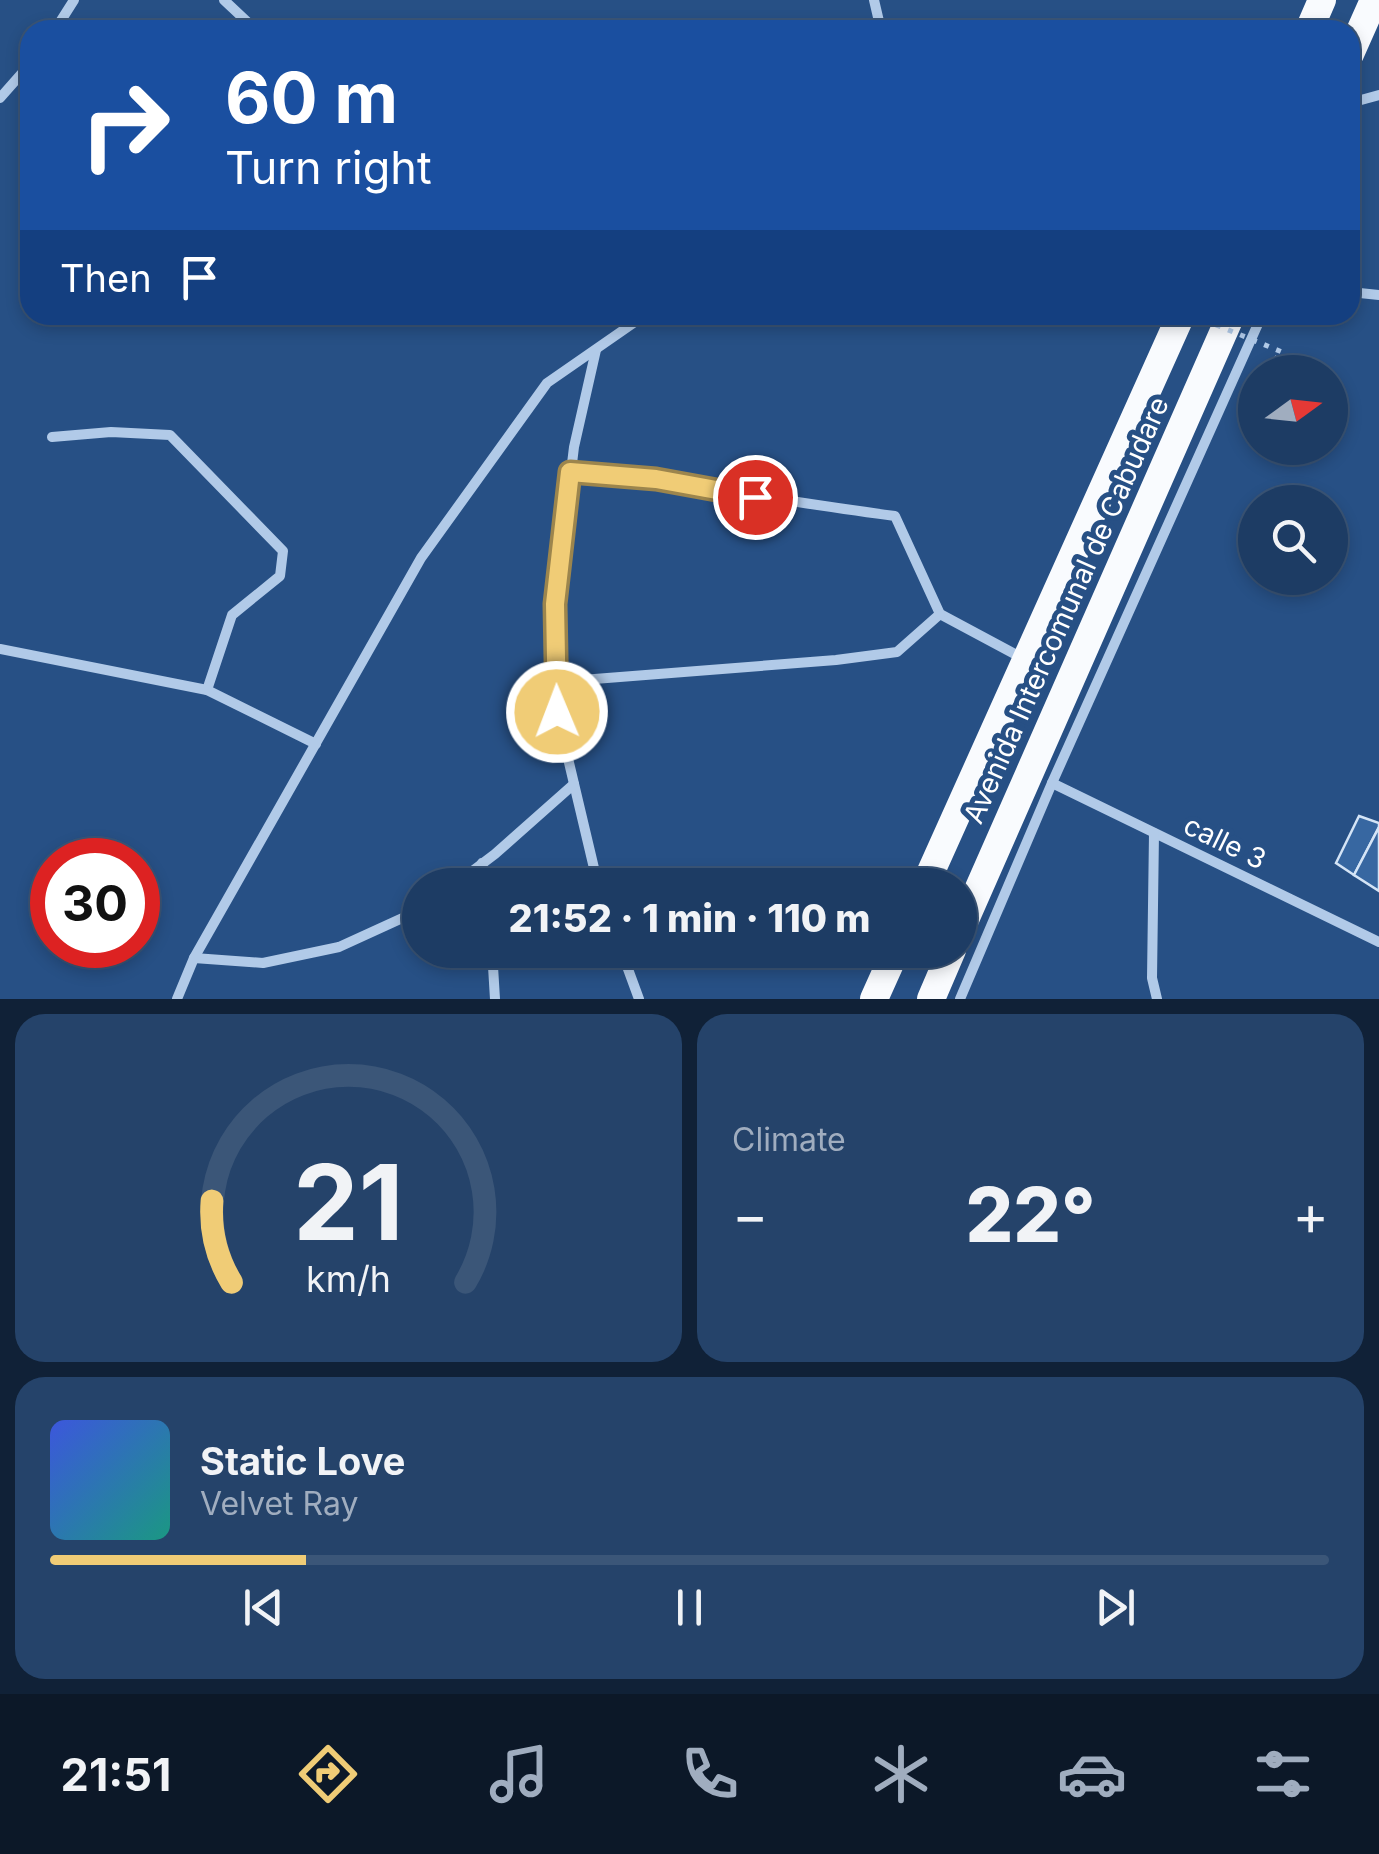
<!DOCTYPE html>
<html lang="en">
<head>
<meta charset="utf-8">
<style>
  body { margin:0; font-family:Inter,sans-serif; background:#25436a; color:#f1f3f6; height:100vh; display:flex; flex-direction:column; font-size:38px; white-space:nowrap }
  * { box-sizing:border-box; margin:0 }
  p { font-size:32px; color:#a0adbf }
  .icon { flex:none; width:55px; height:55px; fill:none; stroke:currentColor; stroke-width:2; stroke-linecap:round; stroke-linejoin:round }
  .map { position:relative; height:999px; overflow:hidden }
  .sheet { display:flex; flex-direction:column; gap:15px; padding:15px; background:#102137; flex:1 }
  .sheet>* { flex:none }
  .top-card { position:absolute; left:20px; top:20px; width:1340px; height:305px; border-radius:30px; box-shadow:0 5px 15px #0003,0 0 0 2px #3b5678; background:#1a4fa0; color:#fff; overflow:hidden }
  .needle { width:65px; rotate:75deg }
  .fabs { position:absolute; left:1238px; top:355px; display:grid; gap:20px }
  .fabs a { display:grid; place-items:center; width:110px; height:110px; border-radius:50%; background:#1d3c64; box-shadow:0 5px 15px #0003,0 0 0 2px #3b5678; font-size:50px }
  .speed { position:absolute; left:30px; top:838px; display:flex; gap:20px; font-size:50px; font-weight:700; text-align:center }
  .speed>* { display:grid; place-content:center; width:130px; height:130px; border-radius:50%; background:#1d3c64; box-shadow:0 5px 15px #0003,0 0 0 2px #3b5678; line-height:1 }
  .speed .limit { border:15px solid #d22; background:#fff; color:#111 }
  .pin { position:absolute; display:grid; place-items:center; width:85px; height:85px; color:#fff; margin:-42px; border:5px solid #fff; border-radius:50%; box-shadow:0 2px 10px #0007 }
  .me { position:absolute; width:110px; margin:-55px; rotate:359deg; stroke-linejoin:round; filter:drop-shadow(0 0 8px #0008) }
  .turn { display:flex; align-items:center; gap:35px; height:210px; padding:0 40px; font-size:45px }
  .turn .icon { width:130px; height:130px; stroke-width:2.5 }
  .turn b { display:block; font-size:70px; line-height:85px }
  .then { display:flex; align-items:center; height:95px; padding:0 40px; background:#0003; gap:20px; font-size:38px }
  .big { font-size:75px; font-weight:800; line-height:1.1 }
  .sheet .widget { flex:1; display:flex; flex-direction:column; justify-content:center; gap:15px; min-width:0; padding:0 35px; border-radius:30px; background:#25436a }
  .sheet .dial { align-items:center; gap:0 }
  .dial svg { height:260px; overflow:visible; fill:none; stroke:#3b5678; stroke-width:7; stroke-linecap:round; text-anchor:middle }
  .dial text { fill:#f1f3f6; stroke:none }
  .song { display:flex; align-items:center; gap:30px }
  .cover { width:120px; height:120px; border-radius:15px; background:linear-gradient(135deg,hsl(230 70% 55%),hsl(170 70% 35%)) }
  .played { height:10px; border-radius:5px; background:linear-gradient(90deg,#f0cc76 20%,#3b5678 20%) }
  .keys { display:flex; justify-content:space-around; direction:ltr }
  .heat { display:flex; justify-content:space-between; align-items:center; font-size:55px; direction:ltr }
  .sheet .tiles { flex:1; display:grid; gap:15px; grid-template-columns:1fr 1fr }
  .widget:last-child { grid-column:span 2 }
  .trip { position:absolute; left:402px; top:868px; width:575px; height:100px; border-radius:50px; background:#1d3c64; box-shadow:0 5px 15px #0003,0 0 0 2px #3b5678; font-weight:800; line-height:100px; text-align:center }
  .tab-bar { display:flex; height:160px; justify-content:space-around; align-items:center; background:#0c1828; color:#a0adbf }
  .tab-bar .icon { width:70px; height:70px }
  .tab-bar .selected { color:#f0cc76 }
  .tab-bar b { font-size:45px; color:#f1f3f6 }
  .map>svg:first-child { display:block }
</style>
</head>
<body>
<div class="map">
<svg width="1379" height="999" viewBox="0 0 1379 999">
  <rect width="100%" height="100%" fill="#275085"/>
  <g fill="#3767a1" stroke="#d4e4f6" stroke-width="2.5">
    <polygon points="1359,816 1379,823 1379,827 1354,875 1336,863"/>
    <polygon points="1379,827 1379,891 1354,875"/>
  </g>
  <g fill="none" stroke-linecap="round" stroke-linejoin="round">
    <g stroke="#b1cae8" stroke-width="10">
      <polyline points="224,0 256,30"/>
      <polyline points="874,0 881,30"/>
      <polyline points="55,30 74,0"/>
      <polyline points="0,98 30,64"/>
      <polyline points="1350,103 1379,95"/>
      <polyline points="1350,292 1379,295"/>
      <polyline points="596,350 574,447 555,604 557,712 598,885"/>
      <polyline points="52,437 111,432 170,435 283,551 280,576 232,615 207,690"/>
      <path d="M571,472C679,481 786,502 895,516L940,614L1024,659"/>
      <polyline points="0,649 207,690 316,744"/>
      <polyline points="556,682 836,660 897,652 940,614"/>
      <polyline points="1052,783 1379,942"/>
      <polyline points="1154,833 1152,978 1157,999"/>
      <polyline points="482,863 485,885"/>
      <polyline points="454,885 495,854 574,784"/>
      <polyline points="492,950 495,999"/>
      <polyline points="621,950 639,999"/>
      <polyline points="194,958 263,963 339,947 420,910"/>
      <polyline points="177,999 194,958 421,558 547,383 645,315"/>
      <polyline points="960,999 1052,783 1262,315"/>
    </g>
    <g stroke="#f9fbfe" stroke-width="28">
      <polyline points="1309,30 1322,0"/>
      <polyline points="1350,54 1374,0"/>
      <polyline points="925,885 1181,315"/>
      <polyline points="960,931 1231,315"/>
      <polyline points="874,999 896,950"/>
      <polyline points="931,999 952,950"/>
    </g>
    <polyline stroke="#b1cae8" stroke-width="5" stroke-dasharray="5 8" stroke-linecap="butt" points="1192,315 1282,352 1263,372"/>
  </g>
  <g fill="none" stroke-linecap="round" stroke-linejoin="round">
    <defs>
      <polyline id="route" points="557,712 555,604 570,472 656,479 755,497"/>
    </defs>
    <use href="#route" stroke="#9c854d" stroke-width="25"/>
    <use href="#route" stroke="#f0cc76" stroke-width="18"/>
  </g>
  <g text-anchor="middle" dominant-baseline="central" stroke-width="10" stroke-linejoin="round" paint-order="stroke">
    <g font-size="28" fill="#fff" stroke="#275085">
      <text transform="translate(1066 610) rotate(-66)">Avenida Intercomunal de Cabudare</text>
      <text transform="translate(1225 842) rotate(26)">calle 3</text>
    </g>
  </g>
</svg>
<div class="fabs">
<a><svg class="needle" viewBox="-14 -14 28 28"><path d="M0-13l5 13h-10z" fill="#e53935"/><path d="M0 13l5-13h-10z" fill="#a0adbf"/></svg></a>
<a><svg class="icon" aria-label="search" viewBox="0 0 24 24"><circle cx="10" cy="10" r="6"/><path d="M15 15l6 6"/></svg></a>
</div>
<div class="speed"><div class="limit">30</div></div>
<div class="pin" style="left:755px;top:497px;background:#d93025"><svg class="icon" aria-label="arrive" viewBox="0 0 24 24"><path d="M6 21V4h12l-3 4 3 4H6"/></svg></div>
<svg class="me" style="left:557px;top:712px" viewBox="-20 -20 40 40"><circle r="17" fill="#f0cc76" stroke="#fff" stroke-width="3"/><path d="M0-11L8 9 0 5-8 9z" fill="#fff"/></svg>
<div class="trip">21:52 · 1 min · 110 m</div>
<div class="top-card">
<div class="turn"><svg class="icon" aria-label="right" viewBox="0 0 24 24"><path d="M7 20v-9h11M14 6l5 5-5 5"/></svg><div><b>60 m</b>Turn right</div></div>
<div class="then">Then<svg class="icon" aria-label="arrive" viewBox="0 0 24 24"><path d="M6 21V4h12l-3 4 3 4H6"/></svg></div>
</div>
</div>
<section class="sheet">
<div class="tiles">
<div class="widget dial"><svg viewBox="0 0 100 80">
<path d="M14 69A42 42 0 1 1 86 69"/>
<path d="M14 69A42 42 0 0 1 8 44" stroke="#f0cc76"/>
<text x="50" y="56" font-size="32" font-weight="700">21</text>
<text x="50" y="72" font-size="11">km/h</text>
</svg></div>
<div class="widget"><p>Climate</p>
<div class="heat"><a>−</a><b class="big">22°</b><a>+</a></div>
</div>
<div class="widget">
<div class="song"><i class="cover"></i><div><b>Static Love</b><p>Velvet Ray</p></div></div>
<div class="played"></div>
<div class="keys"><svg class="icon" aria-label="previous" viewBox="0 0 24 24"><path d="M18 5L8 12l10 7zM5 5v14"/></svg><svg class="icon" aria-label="pause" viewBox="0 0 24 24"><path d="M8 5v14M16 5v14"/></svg><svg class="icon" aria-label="next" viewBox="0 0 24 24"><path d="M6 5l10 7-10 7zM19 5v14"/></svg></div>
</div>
</div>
</section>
<nav class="tab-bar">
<b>21:51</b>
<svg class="icon selected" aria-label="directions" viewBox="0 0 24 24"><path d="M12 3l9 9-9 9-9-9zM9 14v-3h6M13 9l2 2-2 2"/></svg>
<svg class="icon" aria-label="music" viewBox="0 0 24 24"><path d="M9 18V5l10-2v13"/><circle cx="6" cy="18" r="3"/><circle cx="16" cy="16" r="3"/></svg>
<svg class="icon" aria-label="phone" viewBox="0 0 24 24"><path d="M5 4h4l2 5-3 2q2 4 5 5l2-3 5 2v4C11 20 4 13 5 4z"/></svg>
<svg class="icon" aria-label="climate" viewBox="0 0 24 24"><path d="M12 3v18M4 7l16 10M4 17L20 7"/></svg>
<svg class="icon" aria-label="car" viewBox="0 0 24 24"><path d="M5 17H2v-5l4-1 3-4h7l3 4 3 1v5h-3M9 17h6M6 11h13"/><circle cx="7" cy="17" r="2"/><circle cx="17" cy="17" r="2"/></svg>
<svg class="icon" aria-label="filters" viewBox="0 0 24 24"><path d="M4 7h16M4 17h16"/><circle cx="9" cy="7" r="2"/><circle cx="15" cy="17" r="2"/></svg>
</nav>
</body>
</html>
